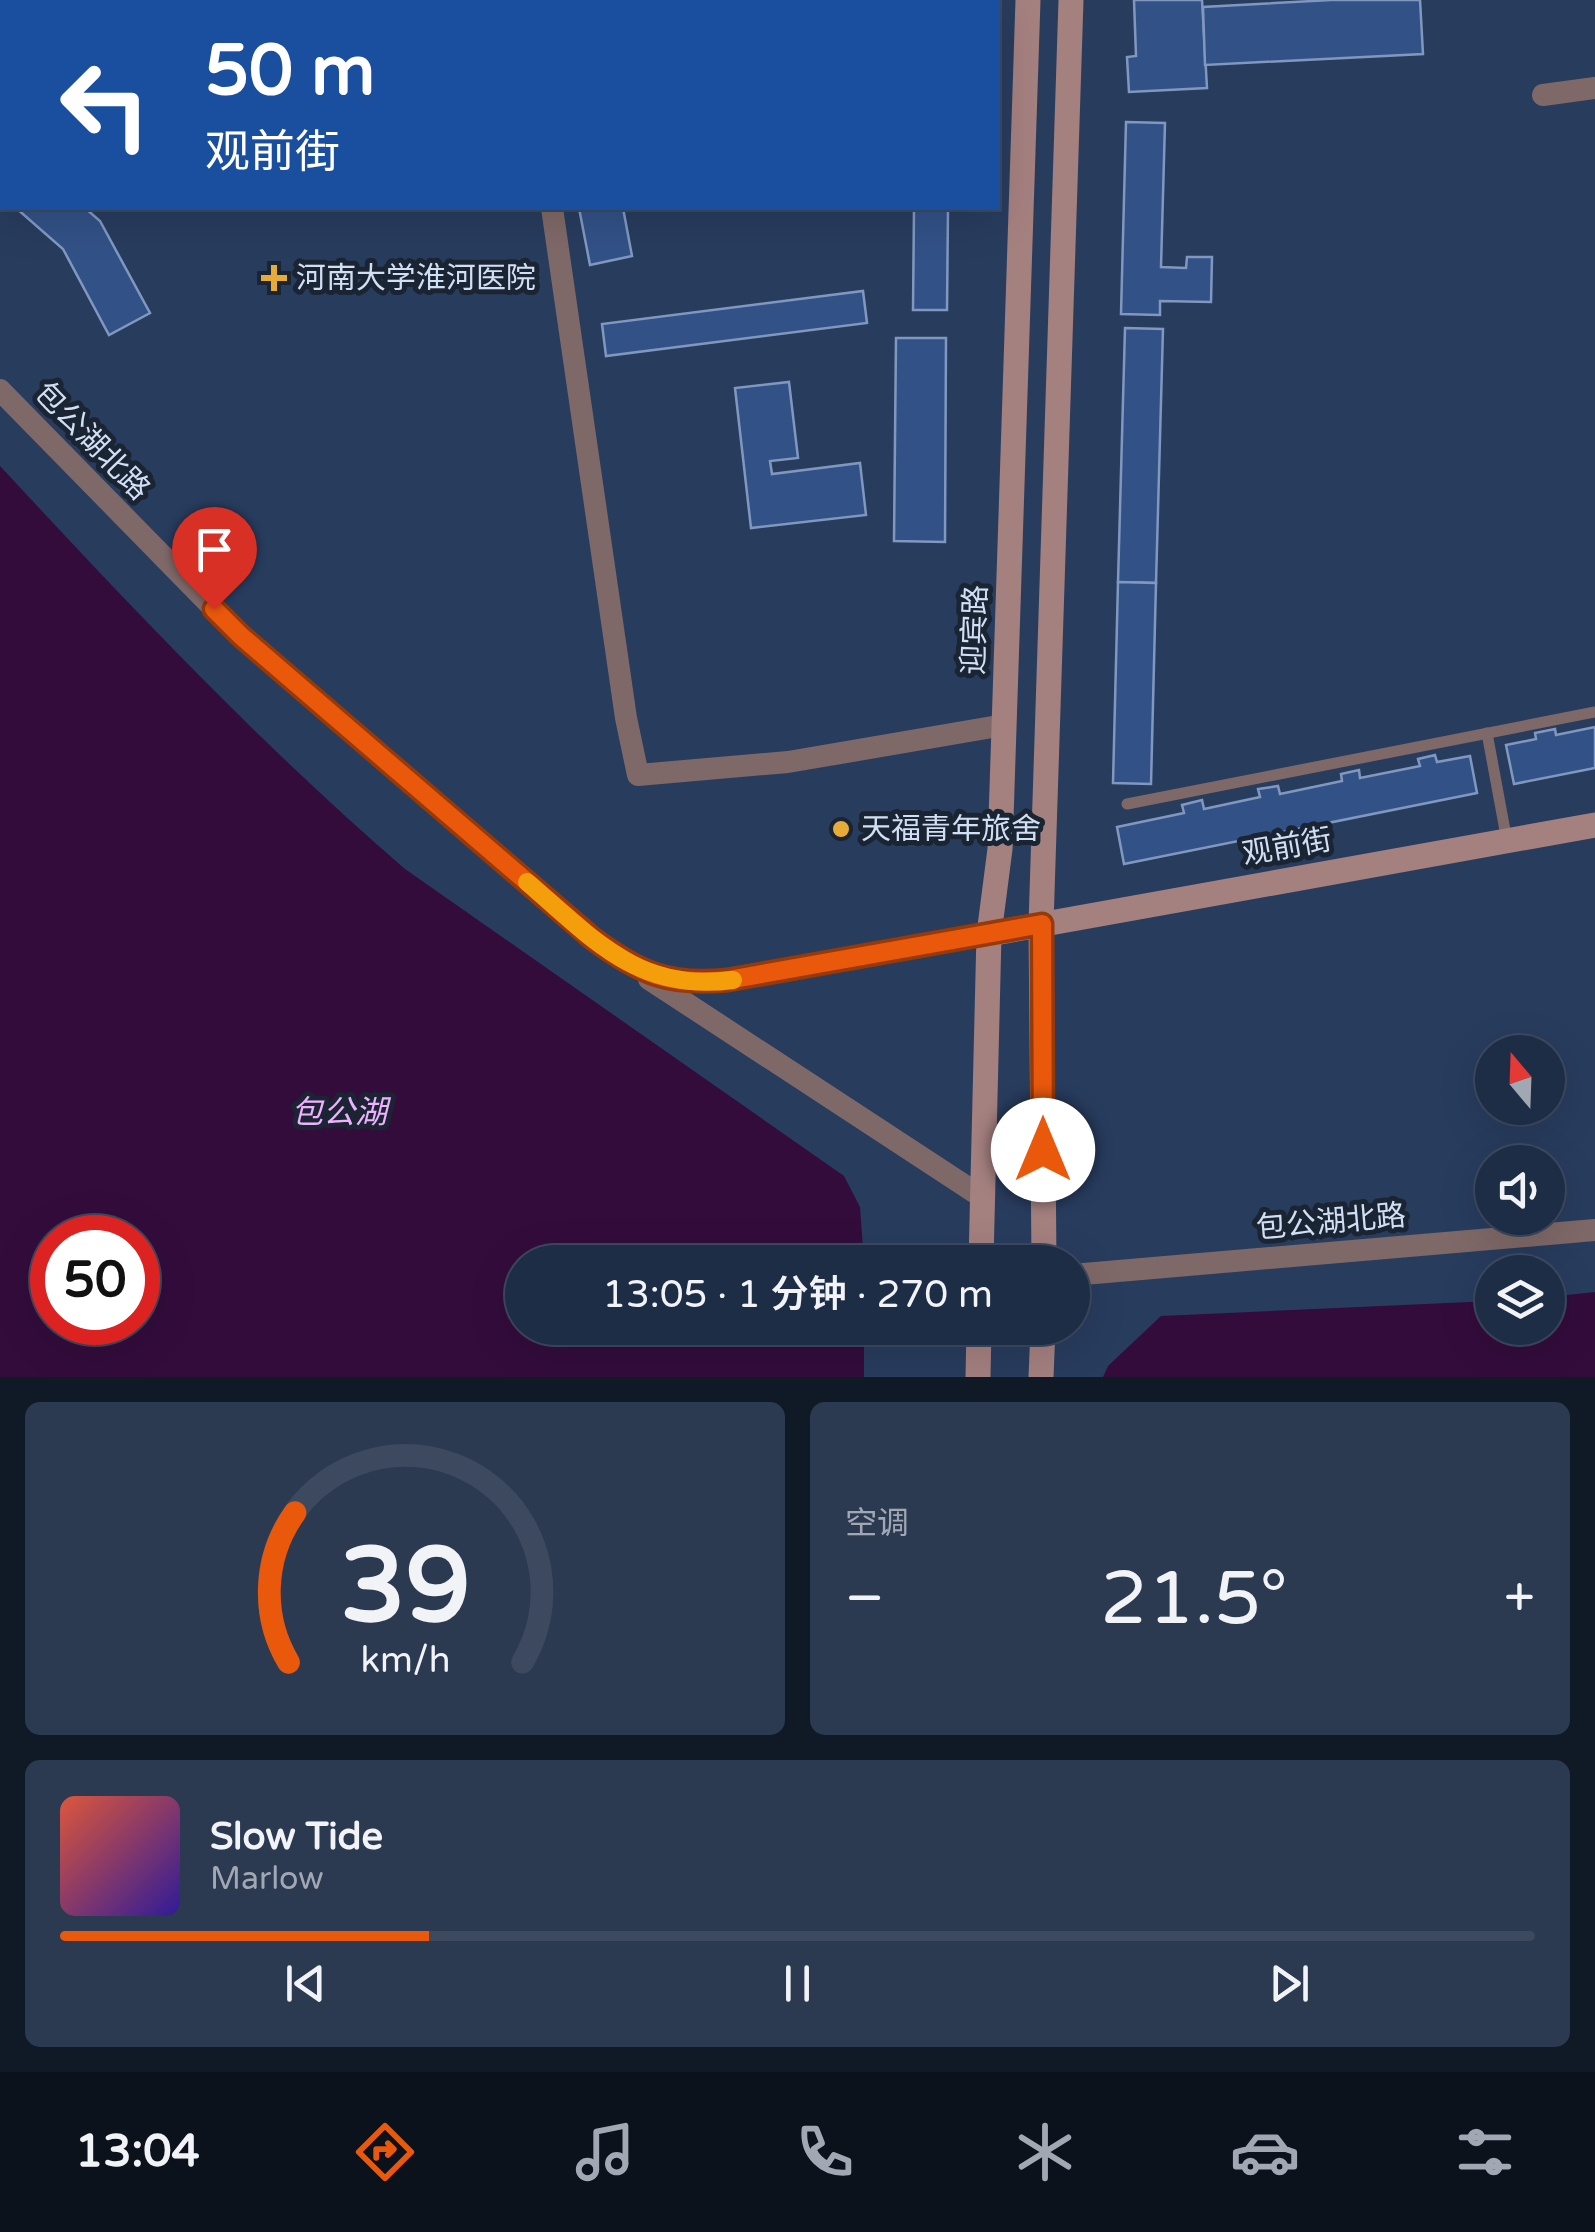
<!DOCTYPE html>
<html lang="zh">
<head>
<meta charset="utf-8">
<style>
  body { margin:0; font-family:"Varela Round","Noto Sans SC",sans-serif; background:#2b3951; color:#f1f3f6; height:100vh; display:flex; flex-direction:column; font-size:38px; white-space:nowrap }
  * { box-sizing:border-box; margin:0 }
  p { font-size:32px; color:#a1a8b3 }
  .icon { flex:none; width:55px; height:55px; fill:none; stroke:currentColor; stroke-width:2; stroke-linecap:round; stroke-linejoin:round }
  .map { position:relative; height:1377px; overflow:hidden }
  .panel { display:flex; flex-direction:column; gap:25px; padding:25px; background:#101926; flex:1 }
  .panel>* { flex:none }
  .banner { position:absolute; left:0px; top:0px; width:1000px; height:210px; box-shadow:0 10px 40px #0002,0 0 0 2px #3c495f; background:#1a4fa0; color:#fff; overflow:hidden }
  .needle { width:65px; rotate:341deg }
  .buttons { position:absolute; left:1475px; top:1035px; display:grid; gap:20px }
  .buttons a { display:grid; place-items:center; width:90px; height:90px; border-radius:50%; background:#1e2d46; box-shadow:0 10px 40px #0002,0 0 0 2px #3c495f; font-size:50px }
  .speed { position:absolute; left:30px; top:1215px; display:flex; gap:20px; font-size:50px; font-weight:700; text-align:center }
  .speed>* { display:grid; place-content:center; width:130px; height:130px; border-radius:50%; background:#1e2d46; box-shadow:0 10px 40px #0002,0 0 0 2px #3c495f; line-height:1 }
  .speed .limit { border:15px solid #d22; background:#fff; color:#111 }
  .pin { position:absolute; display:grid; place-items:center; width:85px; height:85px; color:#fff; margin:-102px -42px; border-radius:50% 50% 50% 0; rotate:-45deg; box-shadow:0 0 10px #0007 }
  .pin .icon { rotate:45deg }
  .me { position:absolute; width:110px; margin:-55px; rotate:0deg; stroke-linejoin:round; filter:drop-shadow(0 0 8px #0008) }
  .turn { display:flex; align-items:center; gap:35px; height:210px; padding:0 40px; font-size:45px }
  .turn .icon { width:130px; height:130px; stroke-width:2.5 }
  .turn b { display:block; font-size:70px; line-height:85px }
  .big { font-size:75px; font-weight:600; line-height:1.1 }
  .panel .widget { flex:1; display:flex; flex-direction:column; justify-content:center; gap:15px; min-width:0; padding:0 35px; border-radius:15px; background:#2b3951 }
  .panel .dial { align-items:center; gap:0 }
  .dial svg { height:260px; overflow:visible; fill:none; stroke:#3c495f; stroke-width:7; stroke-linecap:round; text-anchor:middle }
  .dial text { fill:#f1f3f6; stroke:none }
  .song { display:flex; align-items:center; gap:30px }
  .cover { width:120px; height:120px; border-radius:15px; background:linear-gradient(135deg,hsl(10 70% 55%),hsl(250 70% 35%)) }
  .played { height:10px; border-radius:5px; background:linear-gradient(90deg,#ea580c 25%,#3c495f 25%) }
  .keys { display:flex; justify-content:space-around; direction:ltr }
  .heat { display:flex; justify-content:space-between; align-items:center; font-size:55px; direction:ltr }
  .panel .tiles { flex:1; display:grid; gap:25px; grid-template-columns:1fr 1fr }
  .widget:last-child { grid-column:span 2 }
  .trip { position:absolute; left:505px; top:1245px; width:585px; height:100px; border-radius:50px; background:#1e2d46; box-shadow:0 10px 40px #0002,0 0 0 2px #3c495f; font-weight:600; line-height:100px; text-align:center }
  .menu { display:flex; height:160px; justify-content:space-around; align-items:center; background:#0c121c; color:#a1a8b3 }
  .menu .icon { width:70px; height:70px }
  .menu .on { color:#ea580c }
  .menu b { font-size:45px; color:#f1f3f6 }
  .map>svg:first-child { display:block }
</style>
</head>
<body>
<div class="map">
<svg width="1595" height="1377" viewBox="0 0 1595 1377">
  <rect width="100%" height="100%" fill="#283c5e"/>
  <g fill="#330c3c" fill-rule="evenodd">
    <path d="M0,466C130,606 261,745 405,869L844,1176L860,1207L864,1262H522V1328H864V1377H0ZM52,1238H138V1322H52Z"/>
    <polygon points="1595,1292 1595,1377 1103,1377 1108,1366 1161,1316 1492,1301 1492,1328 1548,1328 1548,1297"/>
  </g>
  <g fill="#325186" stroke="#8098c0" stroke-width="2.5">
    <polygon points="1134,0 1202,0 1207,88 1129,92 1127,57 1136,56"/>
    <polygon points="1331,0 1420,0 1423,54 1205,65 1203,7"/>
    <polygon points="1126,122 1165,123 1161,267 1186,268 1187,257 1212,257 1211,302 1160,301 1160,315 1121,314"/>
    <polygon points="0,139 2,140 2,195 0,193"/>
    <polygon points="16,208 85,208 100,221 150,313 109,335 63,249"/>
    <polygon points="579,208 623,208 632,256 590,265"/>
    <polygon points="914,208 948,208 947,310 913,310"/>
    <polygon points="863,291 867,323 606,356 602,324"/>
    <polygon points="1125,328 1163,329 1156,583 1118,582"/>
    <polygon points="896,338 946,338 945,542 894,541"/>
    <polygon points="789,382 798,458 770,461 772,474 860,463 866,515 751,528 735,388"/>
    <polygon points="1118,582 1156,583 1151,784 1113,783"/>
    <polygon points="1595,727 1595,768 1514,784 1506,745 1536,739 1535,733 1555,729 1556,735"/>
    <polygon points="1435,755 1437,762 1470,756 1477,793 1124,864 1117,827 1184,813 1182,805 1202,800 1204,809 1260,797 1258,789 1278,786 1280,794 1342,781 1341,774 1359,770 1360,778 1420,766 1418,759"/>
  </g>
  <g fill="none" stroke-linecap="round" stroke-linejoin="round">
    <g stroke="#7f6868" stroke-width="11">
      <polyline points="1487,733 1507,841"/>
      <polyline points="1127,804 1595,712"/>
    </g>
    <g stroke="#7f6868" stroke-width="22">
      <polyline points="514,0 515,2"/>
      <polyline points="1543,95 1595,88"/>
      <polyline points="552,208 626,718 638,775 788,762 1004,725"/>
      <path d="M0,390L241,636L592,938C635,970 656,981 710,982L989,934"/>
      <polyline points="649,979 982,1197"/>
      <polyline points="1072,1275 1595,1230"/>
    </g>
    <g stroke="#a4807f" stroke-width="25">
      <polyline points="989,934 1595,825"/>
      <polyline points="981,1262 989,934 1000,849 1028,0"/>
      <polyline points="1044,1262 1041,924 1071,0"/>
      <polyline points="978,1377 979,1328"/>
      <polyline points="1041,1377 1043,1328"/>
    </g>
  </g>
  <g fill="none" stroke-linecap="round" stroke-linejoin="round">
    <defs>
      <path id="route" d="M214,609L241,636L592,938C639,973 668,986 728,980L1042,924L1043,1150"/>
    </defs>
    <use href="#route" stroke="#983908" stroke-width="25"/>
    <use href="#route" stroke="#ea580c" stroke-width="18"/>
    <path stroke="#f59e0b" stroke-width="18" d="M527,882C592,938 638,993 733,980"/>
  </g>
  <g fill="#e7ac37" stroke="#1a2433" stroke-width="4">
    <path d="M269 263h10v10h10v10h-10v10h-10v-10h-10v-10h10z"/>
    <circle cx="841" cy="829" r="10"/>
  </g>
  <g text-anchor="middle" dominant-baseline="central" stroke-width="10" stroke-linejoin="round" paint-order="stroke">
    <g font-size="30" fill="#d1dff4" stroke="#1a2433" text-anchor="start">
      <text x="296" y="278">河南大学淮河医院</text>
      <text x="861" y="829">天福青年旅舍</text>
    </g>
    <g font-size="30" fill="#d1dff4" stroke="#1a2433">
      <text transform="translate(92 441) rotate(46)">包公湖北路</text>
      <text transform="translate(975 630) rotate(-88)">迎宾路</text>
      <text transform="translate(1287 847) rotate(-10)">观前街</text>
      <text transform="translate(1331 1222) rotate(-5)">包公湖北路</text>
    </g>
    <g font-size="32" font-style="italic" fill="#efb0fd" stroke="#1a2433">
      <text x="339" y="1113">包公湖</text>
    </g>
  </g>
</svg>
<div class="buttons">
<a><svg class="needle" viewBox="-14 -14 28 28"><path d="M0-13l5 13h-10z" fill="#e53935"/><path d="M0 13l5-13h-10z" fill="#a1a8b3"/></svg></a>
<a><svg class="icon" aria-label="sound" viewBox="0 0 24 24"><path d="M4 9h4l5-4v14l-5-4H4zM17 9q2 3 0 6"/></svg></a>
<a><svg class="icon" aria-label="layers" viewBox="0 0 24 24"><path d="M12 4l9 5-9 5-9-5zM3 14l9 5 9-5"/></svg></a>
</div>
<div class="speed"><div class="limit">50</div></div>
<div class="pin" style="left:214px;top:609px;background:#d93025"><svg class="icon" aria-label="arrive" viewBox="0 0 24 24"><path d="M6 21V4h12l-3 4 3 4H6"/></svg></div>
<svg class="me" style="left:1043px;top:1150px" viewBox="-20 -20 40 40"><circle r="19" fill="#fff"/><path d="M0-13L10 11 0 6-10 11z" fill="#ea580c"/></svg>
<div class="trip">13:05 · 1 分钟 · 270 m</div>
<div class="banner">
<div class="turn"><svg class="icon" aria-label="left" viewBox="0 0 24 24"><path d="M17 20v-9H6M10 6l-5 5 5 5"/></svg><div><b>50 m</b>观前街</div></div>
</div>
</div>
<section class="panel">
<div class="tiles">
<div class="widget dial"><svg viewBox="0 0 100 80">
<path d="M14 69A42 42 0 1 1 86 69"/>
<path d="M14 69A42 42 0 0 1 16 23" stroke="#ea580c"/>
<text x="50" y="56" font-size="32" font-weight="700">39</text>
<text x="50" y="72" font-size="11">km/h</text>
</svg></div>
<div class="widget"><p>空调</p>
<div class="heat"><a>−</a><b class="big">21.5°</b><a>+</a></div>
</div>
<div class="widget">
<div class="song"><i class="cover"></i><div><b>Slow Tide</b><p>Marlow</p></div></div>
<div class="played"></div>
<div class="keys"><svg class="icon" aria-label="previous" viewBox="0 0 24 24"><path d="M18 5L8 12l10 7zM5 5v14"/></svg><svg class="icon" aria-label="pause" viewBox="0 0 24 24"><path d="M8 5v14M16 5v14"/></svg><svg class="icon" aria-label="next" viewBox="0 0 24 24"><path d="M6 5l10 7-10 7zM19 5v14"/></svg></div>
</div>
</div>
</section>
<nav class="menu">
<b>13:04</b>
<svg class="icon on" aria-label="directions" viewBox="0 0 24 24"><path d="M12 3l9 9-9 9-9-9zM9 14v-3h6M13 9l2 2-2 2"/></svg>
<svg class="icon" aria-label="music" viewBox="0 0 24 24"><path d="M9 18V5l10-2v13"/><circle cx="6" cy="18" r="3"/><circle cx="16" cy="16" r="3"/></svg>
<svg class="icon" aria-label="phone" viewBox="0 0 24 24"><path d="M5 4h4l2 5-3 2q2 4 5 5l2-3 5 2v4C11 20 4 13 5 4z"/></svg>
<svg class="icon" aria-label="climate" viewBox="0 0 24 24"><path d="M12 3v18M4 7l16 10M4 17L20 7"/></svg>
<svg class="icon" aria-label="car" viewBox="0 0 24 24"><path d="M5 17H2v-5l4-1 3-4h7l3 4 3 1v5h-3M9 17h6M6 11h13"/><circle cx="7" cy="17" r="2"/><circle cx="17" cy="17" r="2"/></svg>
<svg class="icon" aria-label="filters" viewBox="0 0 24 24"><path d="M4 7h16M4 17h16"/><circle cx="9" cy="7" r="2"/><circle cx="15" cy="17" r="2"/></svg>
</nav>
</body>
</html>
